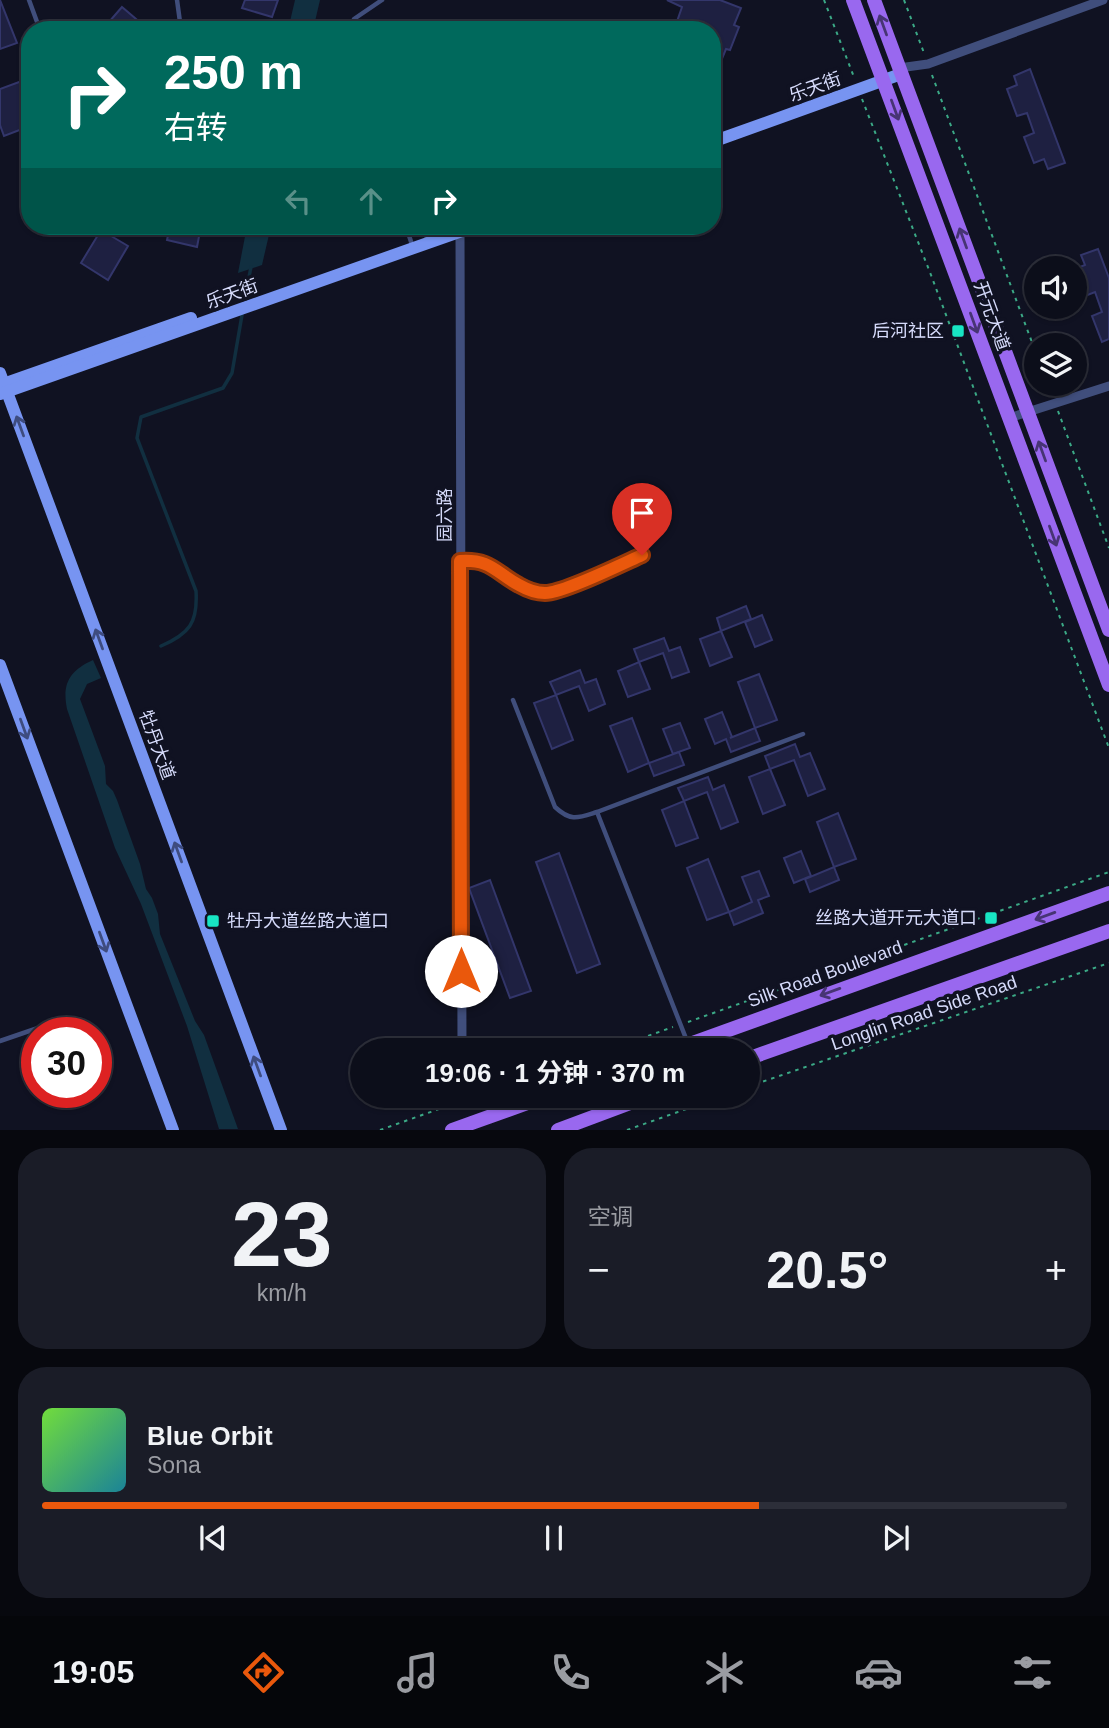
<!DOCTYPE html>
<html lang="zh">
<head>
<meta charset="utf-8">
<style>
  body { margin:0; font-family:Helvetica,"Noto Sans SC",sans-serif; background:#1a1c27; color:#f1f3f6; height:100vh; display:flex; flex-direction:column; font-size:26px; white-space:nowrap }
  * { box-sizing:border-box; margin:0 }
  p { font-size:23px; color:#9a9ca2 }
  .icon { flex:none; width:38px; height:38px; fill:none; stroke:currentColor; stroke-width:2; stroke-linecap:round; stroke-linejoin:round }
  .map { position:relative; height:1130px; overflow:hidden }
  .details { display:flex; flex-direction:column; gap:18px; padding:18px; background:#07080e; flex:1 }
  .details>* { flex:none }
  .top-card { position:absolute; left:21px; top:21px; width:700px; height:214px; border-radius:28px; box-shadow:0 2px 5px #0004,0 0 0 2px #2c2e39; background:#00695c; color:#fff; overflow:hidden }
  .controls { position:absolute; left:1024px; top:256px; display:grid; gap:14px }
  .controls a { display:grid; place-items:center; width:63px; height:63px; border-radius:50%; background:#0c0e1a; box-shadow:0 2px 5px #0004,0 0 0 2px #2c2e39; font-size:35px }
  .speed { position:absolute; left:21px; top:1017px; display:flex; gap:14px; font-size:35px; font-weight:700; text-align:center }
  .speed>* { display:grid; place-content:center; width:91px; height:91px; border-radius:50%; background:#0c0e1a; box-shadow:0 2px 5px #0004,0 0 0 2px #2c2e39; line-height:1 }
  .speed .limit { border:10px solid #d22; background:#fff; color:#111 }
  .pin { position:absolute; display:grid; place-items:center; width:60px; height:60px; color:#fff; margin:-72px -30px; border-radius:50% 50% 50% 0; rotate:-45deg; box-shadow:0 0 7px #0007 }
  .pin .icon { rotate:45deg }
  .me { position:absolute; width:77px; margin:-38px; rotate:0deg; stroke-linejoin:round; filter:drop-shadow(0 0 5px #0008) }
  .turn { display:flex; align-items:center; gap:24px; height:147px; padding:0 28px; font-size:32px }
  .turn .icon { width:91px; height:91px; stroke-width:2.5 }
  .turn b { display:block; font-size:49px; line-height:60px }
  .lanes { display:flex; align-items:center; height:66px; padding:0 28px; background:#0003; justify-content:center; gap:35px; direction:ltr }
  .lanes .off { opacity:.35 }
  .big { font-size:52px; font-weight:700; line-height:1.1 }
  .details .tile { flex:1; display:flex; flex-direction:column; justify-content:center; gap:10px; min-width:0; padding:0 24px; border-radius:28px; background:#1a1c27 }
  .details .dial { align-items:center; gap:0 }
  .dial b { font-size:91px; line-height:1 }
  .song { display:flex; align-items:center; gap:21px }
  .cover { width:84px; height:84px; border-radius:10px; background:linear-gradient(135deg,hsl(100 70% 55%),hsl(190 70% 35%)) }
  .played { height:7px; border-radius:4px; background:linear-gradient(90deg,#ea580c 70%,#2c2e39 70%) }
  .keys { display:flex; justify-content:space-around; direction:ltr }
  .heat { display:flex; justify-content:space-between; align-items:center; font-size:38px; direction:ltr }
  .details .tiles { flex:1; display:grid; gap:18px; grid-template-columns:1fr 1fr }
  .tile:last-child { grid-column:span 2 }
  .trip { position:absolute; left:350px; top:1038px; width:410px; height:70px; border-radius:35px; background:#0c0e1a; box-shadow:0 2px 5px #0004,0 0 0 2px #2c2e39; font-weight:700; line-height:70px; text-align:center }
  .dock { display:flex; height:112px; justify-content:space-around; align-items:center; background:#05060a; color:#9a9ca2 }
  .dock .icon { width:49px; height:49px }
  .dock .current { color:#ea580c }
  .dock b { font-size:32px; color:#f1f3f6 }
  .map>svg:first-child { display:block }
</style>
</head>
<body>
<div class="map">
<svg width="1109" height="1130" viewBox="0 0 1109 1130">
  <rect width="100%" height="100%" fill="#101222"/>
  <g fill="#112f40">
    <polygon points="295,0 320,0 313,30 288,30"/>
    <polygon points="247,226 271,226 262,265 238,273"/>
    <path d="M93,660L101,678L87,684L80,699L105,766L106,784L113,791L117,800L140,864L146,889L152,898L158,914L160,934L195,1021L204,1035L238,1129H219L187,1026L141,904L115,848L67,709C62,684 69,671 93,660Z"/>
  </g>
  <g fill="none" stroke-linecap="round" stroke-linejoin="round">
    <g stroke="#112f40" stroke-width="3.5">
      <polyline points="246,292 251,267"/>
      <path d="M161,646C189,634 198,623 196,591L137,438L141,417L223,388L232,373L242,315"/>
    </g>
  </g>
  <g fill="#1e2041" stroke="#33366b" stroke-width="2">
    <polygon points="0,0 17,43 0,49"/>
    <polygon points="245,0 278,0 272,17 242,8"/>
    <polygon points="667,0 720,0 741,8 734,25 739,27 730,50 726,49 719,66 712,63 712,30 674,30 682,7"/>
    <polygon points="122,7 149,30 102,30"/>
    <polygon points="1030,69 1065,163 1048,169 1044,159 1034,163 1024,137 1034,133 1027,113 1017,116 1007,89 1017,85 1014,76"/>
    <polygon points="30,78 30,126 4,136 0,125 0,89"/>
    <polygon points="170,226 201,226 197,247 167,240"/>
    <polygon points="101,230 128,246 108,280 81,263"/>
    <polygon points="1098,249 1109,278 1109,339 1102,342 1092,316 1102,312 1095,292 1085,296 1075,269 1085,265 1081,255"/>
    <polygon points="746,606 751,619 721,631 717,618"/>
    <polygon points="762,615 772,640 755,647 745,622"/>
    <polygon points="721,631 732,657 710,666 700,639"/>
    <polygon points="664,638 669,651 680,647 689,672 672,678 663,653 639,662 634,649"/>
    <polygon points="639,662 650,689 628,697 618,671"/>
    <polygon points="580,670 585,683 596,679 605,704 589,711 579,686 556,695 550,682"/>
    <polygon points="759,674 777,720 755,728 738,682"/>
    <polygon points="556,695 573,740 552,749 534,703"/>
    <polygon points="722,712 732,737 730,738 755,728 760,741 731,752 726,739 715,744 705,719"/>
    <polygon points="632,718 649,763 628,772 610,726"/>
    <polygon points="680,723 690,748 673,754 663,729"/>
    <polygon points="795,744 800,757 810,753 825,789 808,796 794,760 770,769 765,756"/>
    <polygon points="679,752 684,765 654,776 649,763"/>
    <polygon points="770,769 785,805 763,814 749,777"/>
    <polygon points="708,777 713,790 724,785 738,822 721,829 707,792 684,801 678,788"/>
    <polygon points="684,801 698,838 676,846 662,810"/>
    <polygon points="838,813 856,859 834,867 817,822"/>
    <polygon points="801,851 811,876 794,883 784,858"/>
    <polygon points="559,853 600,964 577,973 536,862"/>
    <polygon points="708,859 729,912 707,920 687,868"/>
    <polygon points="834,867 839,880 810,892 805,879"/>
    <polygon points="759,871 769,896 758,900 763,913 734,925 729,912 752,902 742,877"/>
    <polygon points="490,880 531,991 510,998 469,888"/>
  </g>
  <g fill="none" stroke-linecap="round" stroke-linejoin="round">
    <g stroke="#3ba986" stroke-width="2" stroke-dasharray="3.5 5" stroke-linecap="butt">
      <polyline points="824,0 854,77"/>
      <polyline points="904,0 924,53"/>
      <polyline points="932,75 1036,353"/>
      <polyline points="862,99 931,275 1109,748"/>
      <polyline points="1047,383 1051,393"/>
      <polyline points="1058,411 1109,548"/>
      <polyline points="688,1022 1109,872"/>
      <polyline points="608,1050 673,1027"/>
      <polyline points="747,1087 1109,963"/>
      <polyline points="380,1130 453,1104"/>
      <polyline points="627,1130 723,1096"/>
    </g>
    <g stroke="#404e7c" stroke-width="4.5">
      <polyline points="29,0 40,30"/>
      <polyline points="177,0 180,22 277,24"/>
      <polyline points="179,30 180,22"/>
      <polyline points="358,30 354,19 382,0"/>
      <polyline points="406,226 413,248"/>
      <polyline points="423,226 428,241"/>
      <path d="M461,561C491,559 496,573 519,585C527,589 537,593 545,593C564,593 622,564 642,555"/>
      <path d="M513,700L555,807C571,822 578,818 597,812"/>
      <polyline points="0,1041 38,1028"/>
      <polyline points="687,1041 597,812 803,734"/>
    </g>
    <g stroke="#404e7c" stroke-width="9">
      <polyline points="899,68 928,64 1103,0"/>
      <polyline points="460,231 462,1050"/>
      <polyline points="1009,418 1109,386"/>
      <polyline points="462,1096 462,1101"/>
    </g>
    <g stroke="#7794f1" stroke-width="12">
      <polyline points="712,142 901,74"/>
      <polyline points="0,373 281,1130"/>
      <polyline points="0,385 191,318"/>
      <polyline points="0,394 476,226"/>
      <polyline points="0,665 173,1130"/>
    </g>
    <g stroke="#9968ef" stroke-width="14">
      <polyline points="853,0 1109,685"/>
      <polyline points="874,0 1109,630"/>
      <polyline points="673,1050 1109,893"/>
      <polyline points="747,1059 1109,931"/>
      <polyline points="452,1130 547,1096"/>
      <polyline points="558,1130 649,1096"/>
    </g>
  </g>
  <defs><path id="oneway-shaft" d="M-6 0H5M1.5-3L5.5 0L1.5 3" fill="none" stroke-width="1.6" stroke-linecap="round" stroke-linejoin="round" transform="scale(1.75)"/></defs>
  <g stroke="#473474">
    <use href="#oneway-shaft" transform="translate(883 25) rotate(-110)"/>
    <use href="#oneway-shaft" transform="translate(895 110) rotate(70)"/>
    <use href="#oneway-shaft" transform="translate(963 238) rotate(-110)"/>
    <use href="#oneway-shaft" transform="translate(974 323) rotate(70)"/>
    <use href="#oneway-shaft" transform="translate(1042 451) rotate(-110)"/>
    <use href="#oneway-shaft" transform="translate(1053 536) rotate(70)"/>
    <use href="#oneway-shaft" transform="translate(1045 916) rotate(160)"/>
    <use href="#oneway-shaft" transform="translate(830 992) rotate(160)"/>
  </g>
  <g stroke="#3e4c7f">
    <use href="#oneway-shaft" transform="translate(20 426) rotate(-110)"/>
    <use href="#oneway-shaft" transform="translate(99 639) rotate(-110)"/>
    <use href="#oneway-shaft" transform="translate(24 729) rotate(70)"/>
    <use href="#oneway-shaft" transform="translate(178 852) rotate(-110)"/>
    <use href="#oneway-shaft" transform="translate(103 942) rotate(70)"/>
    <use href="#oneway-shaft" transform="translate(257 1066) rotate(-110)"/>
  </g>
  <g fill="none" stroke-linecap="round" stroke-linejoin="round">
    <defs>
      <path id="route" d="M461,971L460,561C491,559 495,572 519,585C526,589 536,593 545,593C563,593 622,564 642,555"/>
    </defs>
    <use href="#route" stroke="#983908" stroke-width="18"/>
    <use href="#route" stroke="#ea580c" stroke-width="12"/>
  </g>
  <g fill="#18e5c3" stroke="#101222" stroke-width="2.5">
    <rect x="951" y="324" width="14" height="14" rx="3.5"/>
    <rect x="984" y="911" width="14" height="14" rx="3.5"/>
    <rect x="206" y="914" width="14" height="14" rx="3.5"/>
  </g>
  <g text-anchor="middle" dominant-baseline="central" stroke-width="7" stroke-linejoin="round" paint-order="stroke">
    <g font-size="18" fill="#d6dbfb" stroke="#101222">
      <text transform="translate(815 87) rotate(-20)">乐天街</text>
      <text transform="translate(232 294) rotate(-20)">乐天街</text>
      <text transform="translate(992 316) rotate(70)">开元大道</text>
      <text transform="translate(445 515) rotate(-90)">园六路</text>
      <text transform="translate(157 745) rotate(70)">牡丹大道</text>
      <text transform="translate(825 974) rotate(-20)">Silk Road Boulevard</text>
      <text transform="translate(924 1013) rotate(-19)">Longlin Road Side Road</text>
    </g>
    <g font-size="18" fill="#d6dbfb" stroke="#101222" text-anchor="end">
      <text x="944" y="331">后河社区</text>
      <text x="977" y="918">丝路大道开元大道口</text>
      <text x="227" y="921" text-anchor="start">牡丹大道丝路大道口</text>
    </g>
  </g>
</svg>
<div class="controls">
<a><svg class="icon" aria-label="sound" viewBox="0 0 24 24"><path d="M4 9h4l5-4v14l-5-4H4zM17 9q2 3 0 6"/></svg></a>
<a><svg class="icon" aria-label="layers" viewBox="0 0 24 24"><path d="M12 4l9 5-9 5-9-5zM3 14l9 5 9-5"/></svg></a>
</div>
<div class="speed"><div class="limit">30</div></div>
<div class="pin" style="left:642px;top:555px;background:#d93025"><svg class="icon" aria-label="arrive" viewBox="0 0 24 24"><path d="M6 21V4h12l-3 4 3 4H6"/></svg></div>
<svg class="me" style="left:461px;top:971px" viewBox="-20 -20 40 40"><circle r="19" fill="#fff"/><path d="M0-13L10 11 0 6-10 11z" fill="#ea580c"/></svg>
<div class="trip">19:06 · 1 分钟 · 370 m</div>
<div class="top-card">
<div class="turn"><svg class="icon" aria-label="right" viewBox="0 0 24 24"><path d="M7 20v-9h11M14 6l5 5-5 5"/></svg><div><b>250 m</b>右转</div></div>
<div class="lanes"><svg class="icon off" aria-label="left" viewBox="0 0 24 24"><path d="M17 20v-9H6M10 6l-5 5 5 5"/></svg><svg class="icon off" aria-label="ahead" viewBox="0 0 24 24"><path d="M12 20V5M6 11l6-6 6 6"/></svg><svg class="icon" aria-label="right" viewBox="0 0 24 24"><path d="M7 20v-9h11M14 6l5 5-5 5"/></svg></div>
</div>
</div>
<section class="details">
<div class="tiles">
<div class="tile dial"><b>23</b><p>km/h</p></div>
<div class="tile"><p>空调</p>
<div class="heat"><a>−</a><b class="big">20.5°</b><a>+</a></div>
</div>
<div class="tile">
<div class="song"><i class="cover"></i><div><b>Blue Orbit</b><p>Sona</p></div></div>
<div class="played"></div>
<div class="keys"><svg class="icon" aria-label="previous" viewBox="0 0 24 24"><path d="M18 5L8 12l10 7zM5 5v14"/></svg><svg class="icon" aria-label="pause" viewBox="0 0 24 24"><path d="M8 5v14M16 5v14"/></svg><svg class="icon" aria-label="next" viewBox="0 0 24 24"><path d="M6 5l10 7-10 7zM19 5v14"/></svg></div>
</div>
</div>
</section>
<nav class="dock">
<b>19:05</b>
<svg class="icon current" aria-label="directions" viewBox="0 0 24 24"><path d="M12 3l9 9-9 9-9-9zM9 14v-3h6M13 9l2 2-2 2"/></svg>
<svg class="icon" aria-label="music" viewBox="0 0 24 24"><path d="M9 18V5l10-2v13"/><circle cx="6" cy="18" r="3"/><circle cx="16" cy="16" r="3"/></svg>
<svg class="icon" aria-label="phone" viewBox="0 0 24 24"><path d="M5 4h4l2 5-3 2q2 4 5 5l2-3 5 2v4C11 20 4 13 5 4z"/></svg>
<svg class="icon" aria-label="climate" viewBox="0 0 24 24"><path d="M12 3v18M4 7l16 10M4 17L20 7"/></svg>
<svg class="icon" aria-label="car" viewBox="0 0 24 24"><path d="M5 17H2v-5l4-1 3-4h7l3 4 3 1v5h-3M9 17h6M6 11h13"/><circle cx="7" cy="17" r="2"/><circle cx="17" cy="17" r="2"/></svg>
<svg class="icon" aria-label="filters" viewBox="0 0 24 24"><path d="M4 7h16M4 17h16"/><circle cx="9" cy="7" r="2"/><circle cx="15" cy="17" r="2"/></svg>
</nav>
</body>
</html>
